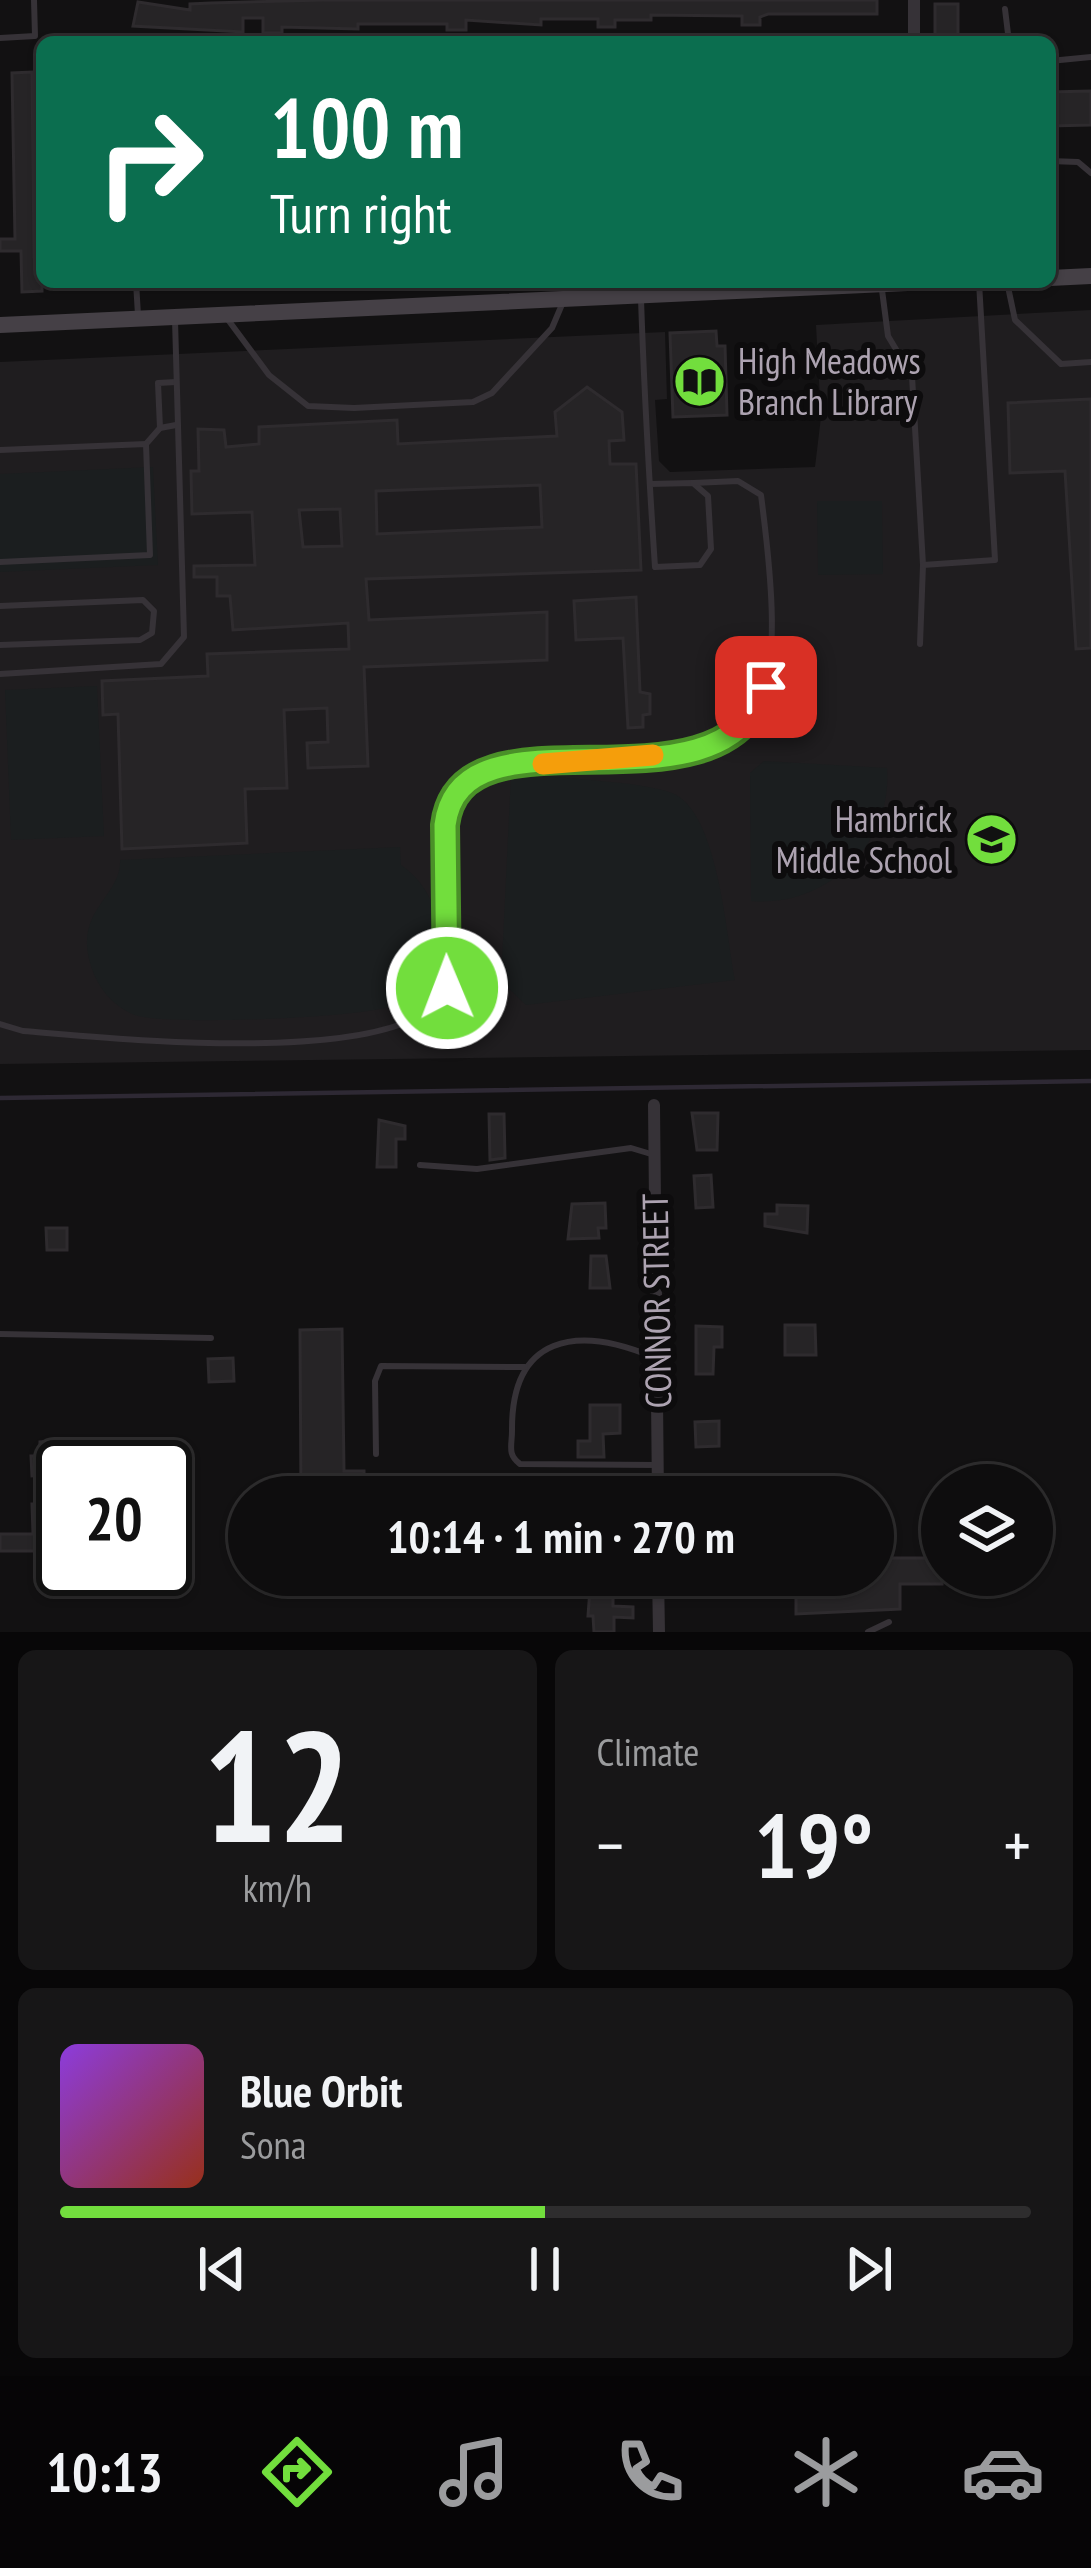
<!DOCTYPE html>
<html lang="en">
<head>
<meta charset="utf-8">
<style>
  body { margin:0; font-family:"PT Sans Narrow",sans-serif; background:#171617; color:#f1f3f6; height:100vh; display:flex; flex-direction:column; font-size:45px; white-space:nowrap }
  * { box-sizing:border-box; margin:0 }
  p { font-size:39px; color:#9b9c9e }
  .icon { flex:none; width:66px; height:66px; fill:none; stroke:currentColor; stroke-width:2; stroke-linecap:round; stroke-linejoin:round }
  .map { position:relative; height:1632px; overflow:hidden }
  .details { display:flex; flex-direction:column; gap:18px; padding:18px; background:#080708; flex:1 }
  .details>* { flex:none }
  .guide { position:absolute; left:36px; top:36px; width:1020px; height:252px; border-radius:18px; box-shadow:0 3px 9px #0004,0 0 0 3px #2e2d2e; background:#0b6e4f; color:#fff; overflow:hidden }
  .buttons { position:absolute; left:921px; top:1464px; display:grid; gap:24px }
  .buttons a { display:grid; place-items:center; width:132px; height:132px; border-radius:50%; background:#0e0d0e; box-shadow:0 3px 9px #0004,0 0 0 3px #2e2d2e; font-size:60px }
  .speed { position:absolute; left:36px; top:1440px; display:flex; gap:24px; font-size:60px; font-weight:700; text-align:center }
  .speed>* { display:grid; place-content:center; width:156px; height:156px; border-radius:50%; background:#0e0d0e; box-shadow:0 3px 9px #0004,0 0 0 3px #2e2d2e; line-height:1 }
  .speed .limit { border:6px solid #111; border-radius:18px; background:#fff; color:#111 }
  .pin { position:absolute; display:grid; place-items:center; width:102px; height:102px; color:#fff; margin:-51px; border-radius:24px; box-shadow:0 6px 18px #0006 }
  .me { position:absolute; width:132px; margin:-66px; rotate:359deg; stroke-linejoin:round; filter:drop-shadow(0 0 9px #0008) }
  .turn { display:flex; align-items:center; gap:42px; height:252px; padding:0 36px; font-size:54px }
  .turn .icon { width:156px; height:156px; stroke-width:2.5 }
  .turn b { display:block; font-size:84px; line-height:102px }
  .big { font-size:90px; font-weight:600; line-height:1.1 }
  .details .card { flex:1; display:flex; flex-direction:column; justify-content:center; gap:18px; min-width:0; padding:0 42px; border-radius:18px; background:#171617 }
  .details .dial { align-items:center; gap:0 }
  .dial b { font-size:156px; line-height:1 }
  .song { display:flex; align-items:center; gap:36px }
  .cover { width:144px; height:144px; border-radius:18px; background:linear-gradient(135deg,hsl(270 70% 55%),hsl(10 70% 35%)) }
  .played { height:12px; border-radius:6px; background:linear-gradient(90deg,#72de3d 50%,#2e2d2e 50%) }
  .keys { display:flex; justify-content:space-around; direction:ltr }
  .heat { display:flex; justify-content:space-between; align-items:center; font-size:66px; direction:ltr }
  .details .tiles { flex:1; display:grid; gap:18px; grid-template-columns:1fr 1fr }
  .card:last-child { grid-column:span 2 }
  .trip { position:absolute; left:228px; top:1476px; width:666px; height:120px; border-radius:60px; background:#0e0d0e; box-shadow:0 3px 9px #0004,0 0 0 3px #2e2d2e; font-weight:600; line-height:120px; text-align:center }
  .tabs { display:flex; height:192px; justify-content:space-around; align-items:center; background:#060506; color:#9b9c9e }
  .tabs .icon { width:84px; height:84px }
  .tabs .active { color:#72de3d }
  .tabs b { font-size:54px; color:#f1f3f6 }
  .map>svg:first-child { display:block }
</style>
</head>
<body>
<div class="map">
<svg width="1091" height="1632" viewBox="0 0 1091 1632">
  <rect width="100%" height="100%" fill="#121112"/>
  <polygon fill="#1f1d1f" points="1091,310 1091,1050 0,1064 0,362 665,332 667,399 655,400 659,461 670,472 815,467 821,417 816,325"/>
  <g fill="#1b1e1f">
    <polygon points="153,467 158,565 0,572 0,474"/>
    <polygon points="817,501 882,501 883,574 818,575"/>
    <polygon points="97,686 104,836 11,840 5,690"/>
    <path d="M764,761L887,768C893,844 827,908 751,901L750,773Z"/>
    <path d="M525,774C563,779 640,781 672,793C718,811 726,934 735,980L526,1005L501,981L511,775Z"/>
    <path d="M400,847L401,865C452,900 453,980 391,1006C361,1018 165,1026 135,1015C114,1007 99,989 92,969C71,911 122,897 120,860Z"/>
  </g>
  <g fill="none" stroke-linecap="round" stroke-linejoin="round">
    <polyline stroke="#2e2934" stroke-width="4.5" points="0,1098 1091,1081"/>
  </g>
  <g fill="#262426" stroke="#2e2b2e" stroke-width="3" fill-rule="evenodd">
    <polygon points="324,0 877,0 877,14 768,14 760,17 760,25 742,25 742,16 651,15 651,20 615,20 615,27 598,27 598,19 541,19 541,25 466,20 466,30 447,30 447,24 358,24 358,29 282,27 282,33 263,33 263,18 243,18 243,32 133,26 138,2 190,10 190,4 211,3"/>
    <rect x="935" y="4" width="23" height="32"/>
    <polygon points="32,72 34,257 42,257 42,291 22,292 21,251 0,251 0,239 15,239 12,73"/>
    <polygon points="1091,91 1091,125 1050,126 1050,92"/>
    <polygon points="716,331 717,346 725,346 727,415 673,417 670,333"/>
    <path d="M587,387L622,412L624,440L609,441L610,464H636L641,570L366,579L369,620L547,612V660L364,667L368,766L308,768L307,743L328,742L327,708L284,710L287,788L245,789L247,843L122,849L118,714L103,715L102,681L208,676L207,654L349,649L348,623L233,630L230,596H217V577H194V566L255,565L252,512L192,514L191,471H199L198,429L224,430L226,447L259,444V427L397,420L398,444L557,436L555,412ZM540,485L542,527L377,534L376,491ZM340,509L342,546L303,547L299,510Z"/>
    <polygon points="1091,399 1091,648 1076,649 1065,471 1010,473 1008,403"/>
    <polygon points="636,597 640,692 650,694 650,714 643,715 643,727 628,728 623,638 576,640 574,601"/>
    <polygon points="692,1113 718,1113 717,1150 697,1150"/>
    <polygon points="489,1114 504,1114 505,1158 490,1160"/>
    <polygon points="379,1120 405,1126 405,1139 396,1139 396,1167 377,1167"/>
    <polygon points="711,1175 713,1207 696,1208 694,1176"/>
    <polygon points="605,1203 606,1228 598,1228 599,1238 568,1239 572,1204"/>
    <polygon points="777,1205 808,1206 807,1233 765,1226 765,1214 777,1214"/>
    <polygon points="46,1228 67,1228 67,1250 47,1250"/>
    <polygon points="591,1256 606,1256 610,1288 590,1288"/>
    <polygon points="785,1325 815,1325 816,1355 785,1355"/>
    <polygon points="696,1326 722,1327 722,1347 714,1347 713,1374 696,1374"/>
    <polygon points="342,1329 344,1471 364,1471 364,1478 456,1477 456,1497 301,1497 300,1330"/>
    <polygon points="233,1358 234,1381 209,1382 208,1359"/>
    <polygon points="590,1405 620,1405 620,1433 603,1434 604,1457 578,1457 578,1441 590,1441"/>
    <polygon points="719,1421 719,1446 696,1447 695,1422"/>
    <polygon points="56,1441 56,1454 80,1454 81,1467 63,1467 63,1474 32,1476 31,1456 40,1456 40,1442"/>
    <polygon points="32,1504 57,1504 57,1542 49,1542 49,1551 0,1551 0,1534 33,1534"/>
    <polygon points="890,1544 890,1558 942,1558 942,1584 900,1584 900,1609 796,1614 796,1590 818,1590 818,1576 873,1575 873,1545"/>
    <polygon points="591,1575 613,1575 613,1606 633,1607 633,1618 614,1617 614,1632 594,1632 593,1616 588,1616"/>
    <polygon points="725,1575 789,1576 789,1595 725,1596"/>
  </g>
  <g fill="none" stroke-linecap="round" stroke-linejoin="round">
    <g stroke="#363237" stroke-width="6">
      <polyline points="1005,9 1009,42"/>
      <polyline points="0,38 35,36 34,0"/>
      <polyline points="1050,61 1091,57"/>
      <polyline points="1050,161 1078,162 1091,173"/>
      <polyline points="136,282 138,315"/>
      <polyline points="1007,282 1015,320 1061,364 1091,362"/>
      <polyline points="882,290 888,336 912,376 923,565 920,644"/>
      <path d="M641,299C644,388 649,477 655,567L700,565L711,549L708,496L693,483L650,484"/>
      <polyline points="226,317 269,375 308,406 354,408 473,402 492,393 552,328 563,302"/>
      <polyline points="160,428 158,383 176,382"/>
      <polyline points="146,444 160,428 176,425"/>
      <polyline points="0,450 146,444 150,555 0,562"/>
      <polyline points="923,565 995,560 979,282"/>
      <polyline points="0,606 143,600 154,611 152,633 140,640 0,645"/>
      <polyline points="0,674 161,664 184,637 175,320"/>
      <path d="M0,1024L23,1031C103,1037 414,1072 447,988L445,825C446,810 448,794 460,783C512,735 700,787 751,721C786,677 768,551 761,495L738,481L693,483"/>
      <polyline points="420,1165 477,1169 631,1148 651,1154"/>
      <polyline points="0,1334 211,1338"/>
      <path d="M653,1357C577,1325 511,1335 512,1431C512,1446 507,1454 520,1464L657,1465"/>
      <polyline points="376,1454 375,1381 381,1366 525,1367"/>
      <polyline points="868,1632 889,1622"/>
    </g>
    <g stroke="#363237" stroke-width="12">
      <polyline points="914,0 914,42"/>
      <polyline points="654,1105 658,1497"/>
      <polyline points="658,1575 659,1632"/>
    </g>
    <g stroke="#454046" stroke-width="16">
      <polyline points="1050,278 1091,276"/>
      <polyline points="0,325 929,282"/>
    </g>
  </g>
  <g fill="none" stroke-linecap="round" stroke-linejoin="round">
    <defs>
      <path id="route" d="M447,988L445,825C461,695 719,827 766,687"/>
    </defs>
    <use href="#route" stroke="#4a9028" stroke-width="30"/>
    <use href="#route" stroke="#72de3d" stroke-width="21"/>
    <polyline stroke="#f59e0b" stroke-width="21" points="543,764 653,755"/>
  </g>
  <defs>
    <symbol id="library-disc" viewBox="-11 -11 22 22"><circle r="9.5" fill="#72de3d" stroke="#0d0c0d"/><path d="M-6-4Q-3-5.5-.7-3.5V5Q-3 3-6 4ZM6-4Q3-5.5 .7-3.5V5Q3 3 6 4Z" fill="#111"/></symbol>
    <symbol id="school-disc" viewBox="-11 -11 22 22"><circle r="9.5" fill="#72de3d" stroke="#0d0c0d"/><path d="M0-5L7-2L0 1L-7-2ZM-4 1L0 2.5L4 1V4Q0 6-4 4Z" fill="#111"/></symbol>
  </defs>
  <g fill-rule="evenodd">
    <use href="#library-disc" x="670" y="352" width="59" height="59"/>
    <use href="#school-disc" x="962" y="810" width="59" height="59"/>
  </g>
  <g text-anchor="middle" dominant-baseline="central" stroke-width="12" stroke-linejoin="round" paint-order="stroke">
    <g font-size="36" fill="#ada3b1" stroke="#0d0c0d" text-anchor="start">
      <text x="738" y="360">High Meadows<tspan x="738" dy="41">Branch Library</tspan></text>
      <text x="952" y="818" text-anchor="end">Hambrick<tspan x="952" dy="41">Middle School</tspan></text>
    </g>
    <g font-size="36" fill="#ada3b1" stroke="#0d0c0d">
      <text transform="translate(656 1301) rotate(-91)">CONNOR STREET</text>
    </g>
  </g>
</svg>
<div class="buttons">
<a><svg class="icon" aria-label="layers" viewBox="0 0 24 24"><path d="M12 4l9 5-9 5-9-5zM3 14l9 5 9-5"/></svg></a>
</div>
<div class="speed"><div class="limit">20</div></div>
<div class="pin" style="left:766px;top:687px;background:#d93025"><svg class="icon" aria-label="arrive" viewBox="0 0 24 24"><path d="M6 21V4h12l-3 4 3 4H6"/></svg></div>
<svg class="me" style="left:447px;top:988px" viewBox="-20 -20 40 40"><circle r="17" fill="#72de3d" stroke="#fff" stroke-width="3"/><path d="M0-11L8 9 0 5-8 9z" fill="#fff"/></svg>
<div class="trip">10:14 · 1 min · 270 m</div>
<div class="guide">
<div class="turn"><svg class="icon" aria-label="right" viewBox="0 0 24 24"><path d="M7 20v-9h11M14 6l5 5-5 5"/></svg><div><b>100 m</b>Turn right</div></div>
</div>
</div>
<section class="details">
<div class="tiles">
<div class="card dial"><b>12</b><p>km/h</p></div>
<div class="card"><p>Climate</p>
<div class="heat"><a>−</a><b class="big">19°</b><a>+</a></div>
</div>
<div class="card">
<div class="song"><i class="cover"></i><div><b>Blue Orbit</b><p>Sona</p></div></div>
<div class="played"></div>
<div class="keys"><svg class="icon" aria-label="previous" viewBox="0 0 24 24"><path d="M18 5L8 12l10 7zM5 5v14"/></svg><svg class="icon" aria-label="pause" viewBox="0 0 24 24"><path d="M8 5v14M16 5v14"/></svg><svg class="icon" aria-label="next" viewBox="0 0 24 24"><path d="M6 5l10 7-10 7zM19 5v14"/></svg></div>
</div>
</div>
</section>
<nav class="tabs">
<b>10:13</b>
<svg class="icon active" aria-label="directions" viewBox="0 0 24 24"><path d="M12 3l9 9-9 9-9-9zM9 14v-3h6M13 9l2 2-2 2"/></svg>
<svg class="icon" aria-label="music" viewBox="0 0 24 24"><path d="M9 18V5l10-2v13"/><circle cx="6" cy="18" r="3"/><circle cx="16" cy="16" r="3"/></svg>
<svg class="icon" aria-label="phone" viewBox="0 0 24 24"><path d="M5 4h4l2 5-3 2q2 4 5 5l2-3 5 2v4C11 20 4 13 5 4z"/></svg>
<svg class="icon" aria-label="climate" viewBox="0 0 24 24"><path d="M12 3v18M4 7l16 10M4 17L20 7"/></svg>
<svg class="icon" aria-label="car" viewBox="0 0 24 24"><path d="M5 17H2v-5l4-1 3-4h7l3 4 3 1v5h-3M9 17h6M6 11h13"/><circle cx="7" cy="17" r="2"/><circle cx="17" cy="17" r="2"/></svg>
</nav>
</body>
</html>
